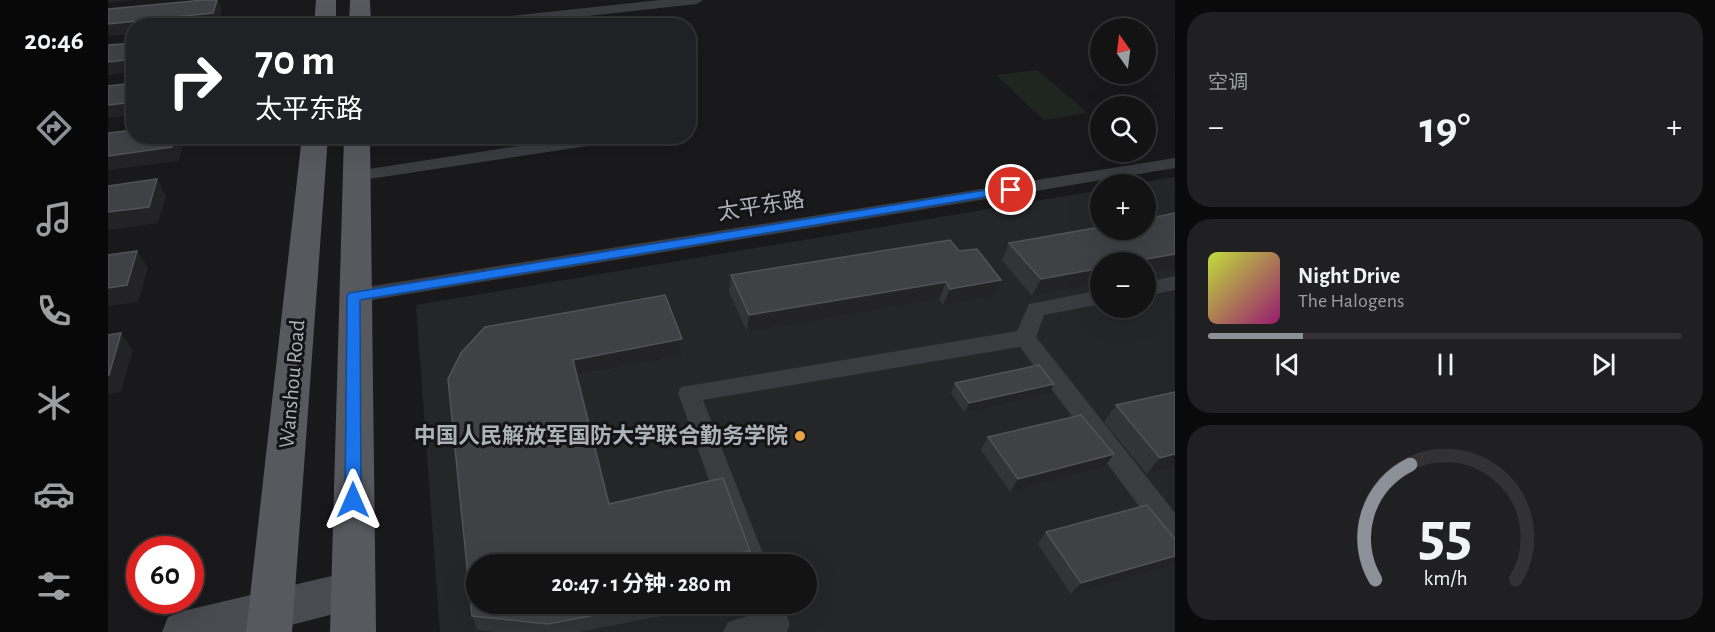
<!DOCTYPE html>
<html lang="zh">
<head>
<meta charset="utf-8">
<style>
  body { margin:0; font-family:"Alegreya Sans","Noto Sans SC",sans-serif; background:#202022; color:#f1f3f6; height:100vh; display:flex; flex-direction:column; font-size:22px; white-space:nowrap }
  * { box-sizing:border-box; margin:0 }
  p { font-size:20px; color:#9d9ea0 }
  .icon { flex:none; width:33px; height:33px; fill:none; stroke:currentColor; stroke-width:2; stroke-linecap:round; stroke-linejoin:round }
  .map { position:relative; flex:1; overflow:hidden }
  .drawer { display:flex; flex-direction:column; gap:12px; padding:12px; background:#0a0a0b; width:540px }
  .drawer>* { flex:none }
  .banner { position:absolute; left:18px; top:18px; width:570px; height:126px; border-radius:24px; box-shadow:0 6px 24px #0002,0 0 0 2px #323234; background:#202124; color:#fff; overflow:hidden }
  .needle { width:39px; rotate:346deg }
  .controls { position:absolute; left:982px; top:18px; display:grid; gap:12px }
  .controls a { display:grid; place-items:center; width:66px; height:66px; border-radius:50%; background:#131314; box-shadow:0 6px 24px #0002,0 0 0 2px #323234; font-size:30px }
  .speed { position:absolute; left:18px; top:536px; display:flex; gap:12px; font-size:30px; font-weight:700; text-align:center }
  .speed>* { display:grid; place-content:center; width:78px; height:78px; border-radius:50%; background:#131314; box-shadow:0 6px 24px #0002,0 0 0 2px #323234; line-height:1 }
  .speed .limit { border:9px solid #d22; background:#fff; color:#111 }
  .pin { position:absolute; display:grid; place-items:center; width:51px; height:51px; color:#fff; margin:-26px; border:3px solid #fff; border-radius:50%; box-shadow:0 2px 6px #0007 }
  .me { position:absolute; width:66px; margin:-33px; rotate:0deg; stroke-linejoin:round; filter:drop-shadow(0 0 4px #0008) }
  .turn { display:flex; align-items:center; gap:21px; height:126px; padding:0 30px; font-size:27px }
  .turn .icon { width:78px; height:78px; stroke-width:2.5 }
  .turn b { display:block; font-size:42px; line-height:51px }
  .big { font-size:45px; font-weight:700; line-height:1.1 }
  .drawer .tile { flex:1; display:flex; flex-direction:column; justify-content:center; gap:9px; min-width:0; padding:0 21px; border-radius:24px; background:#202022 }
  .drawer .dial { align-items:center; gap:0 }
  .dial svg { height:156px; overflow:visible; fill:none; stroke:#323234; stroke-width:7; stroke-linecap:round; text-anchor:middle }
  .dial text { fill:#f1f3f6; stroke:none }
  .song { display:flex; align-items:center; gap:18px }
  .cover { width:72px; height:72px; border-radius:9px; background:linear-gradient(135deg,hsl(70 70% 55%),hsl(320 70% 35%)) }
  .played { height:6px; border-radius:3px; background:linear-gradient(90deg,#8c9099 20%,#323234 20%) }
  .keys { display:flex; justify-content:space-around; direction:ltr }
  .heat { display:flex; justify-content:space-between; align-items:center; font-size:33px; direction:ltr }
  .trip { position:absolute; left:358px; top:554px; width:351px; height:60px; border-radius:30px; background:#131314; box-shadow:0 6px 24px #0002,0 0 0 2px #323234; font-weight:700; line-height:60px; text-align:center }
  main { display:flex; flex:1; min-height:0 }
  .dock { display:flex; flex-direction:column; width:108px; justify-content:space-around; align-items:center; background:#080808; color:#9d9ea0 }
  .dock .icon { width:42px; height:42px }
  .dock .selected { color:#8c9099 }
  .dock b { font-size:27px; color:#f1f3f6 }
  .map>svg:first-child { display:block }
</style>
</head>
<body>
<main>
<nav class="dock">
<b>20:46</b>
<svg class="icon selected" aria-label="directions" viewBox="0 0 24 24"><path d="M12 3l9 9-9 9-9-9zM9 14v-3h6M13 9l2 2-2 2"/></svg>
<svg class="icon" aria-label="music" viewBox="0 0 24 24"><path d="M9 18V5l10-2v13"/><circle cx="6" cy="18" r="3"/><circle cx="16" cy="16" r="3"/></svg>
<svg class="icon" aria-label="phone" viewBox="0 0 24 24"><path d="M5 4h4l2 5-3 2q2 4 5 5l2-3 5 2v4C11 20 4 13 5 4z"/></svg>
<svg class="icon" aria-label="climate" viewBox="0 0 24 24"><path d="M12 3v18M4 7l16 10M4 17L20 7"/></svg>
<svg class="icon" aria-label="car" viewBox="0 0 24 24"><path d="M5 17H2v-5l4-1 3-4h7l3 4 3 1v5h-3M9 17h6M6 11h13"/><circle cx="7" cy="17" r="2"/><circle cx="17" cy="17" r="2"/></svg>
<svg class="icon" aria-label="filters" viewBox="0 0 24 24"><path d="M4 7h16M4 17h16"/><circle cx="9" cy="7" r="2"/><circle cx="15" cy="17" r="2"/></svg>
</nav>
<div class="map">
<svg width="1067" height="632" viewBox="0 0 1067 632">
  <rect width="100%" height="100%" fill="#19191b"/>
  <path fill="#252628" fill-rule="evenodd" d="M1067,177V632H332L308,305L993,190V230H1038V184H1025ZM993,262H1038V308H993ZM369,564H699V603H369Z"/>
  <polygon fill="#1f2620" points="929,70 980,113 936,120 888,75"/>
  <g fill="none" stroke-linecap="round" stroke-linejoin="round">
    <g fill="#3b3c40" fill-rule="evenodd">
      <polygon points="552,0 595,0 589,4 388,26 339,26 345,22"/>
      <polygon points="476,136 520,136 512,141 248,181 242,180 239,176 242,172 248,171"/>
      <polygon points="1067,158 1067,168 246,303 239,301 236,296 239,291 246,289"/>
      <polygon points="1067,276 1067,290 1038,296 1038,282"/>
      <polygon points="993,290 993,304 936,315 928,337 1067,513 1067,545 1058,542 912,347 595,400 659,564 631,564 570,393 573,387 909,331 921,304"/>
      <polygon points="646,603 674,603 682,624 679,632 615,632 620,622 650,613"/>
    </g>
    <polygon fill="#494b50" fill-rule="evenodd" points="245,571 259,576 265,590 259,604 245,609 156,632 54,632 60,617 75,611"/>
    <g fill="#57595f" fill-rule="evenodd">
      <polygon points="208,0 228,0 228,26 206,26"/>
      <polygon points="242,0 262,0 263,26 241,26"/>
      <polygon points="194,136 220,136 184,632 138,632"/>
      <polygon points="236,136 262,136 268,632 222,632"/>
    </g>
  </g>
  <g fill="#323436">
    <polygon points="1067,213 1067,269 924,296 894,260 901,243"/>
    <polygon points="851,251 886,297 835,305 831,299 639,332 621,292 623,275"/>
    <polygon points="574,339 573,356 469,376 369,603 559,603 558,615 471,632 388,632 369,630 364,616 340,379"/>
    <polygon points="847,383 941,394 857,413 843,393"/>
    <polygon points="1008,405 1067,467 1039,474 996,422"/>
    <polygon points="880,437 1006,454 996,467 902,492 873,450"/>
    <polygon points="938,532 1066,565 963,594 930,544"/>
  </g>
  <g fill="#232325">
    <polygon points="0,0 27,0 0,3"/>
    <polygon points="109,0 110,0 114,10 110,25 26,26 26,34 0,36 0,24"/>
    <polygon points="26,59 26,72 0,75 0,62"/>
    <polygon points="26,102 26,115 0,118 0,105"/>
    <polygon points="67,136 77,136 77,137 71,161 0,170 0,156"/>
    <polygon points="49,179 58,196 50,223 0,230 0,212"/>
    <polygon points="29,251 40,268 30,302 0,306 0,288"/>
    <polygon points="1067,254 1067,269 1038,274 1038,262 1021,262"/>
    <polygon points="993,268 993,283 924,296 933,279"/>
    <polygon points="893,280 886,297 835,305 842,289"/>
    <polygon points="838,282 831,299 639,332 641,315"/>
    <polygon points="13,333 25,350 13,392 0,394 0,375"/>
    <polygon points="574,339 573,356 466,376 465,360"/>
    <polygon points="946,384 941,394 857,413 861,403"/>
    <polygon points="1006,454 996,467 902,492 910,479"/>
    <polygon points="1067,454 1067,467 1039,474 1052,458"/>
    <polygon points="642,551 640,564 587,564"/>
    <polygon points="1067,556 1067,563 1066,565 963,594 973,583"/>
  </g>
  <g fill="#3f4144" stroke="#515357" stroke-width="1.5">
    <polygon points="96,0 109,0 105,13 0,24 0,9"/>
    <polygon points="26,43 26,59 0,62 0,45"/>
    <polygon points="26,83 26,102 0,105 0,86"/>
    <polygon points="26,130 26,136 67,136 64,147 0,156 0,133"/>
    <polygon points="49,179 41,207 0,212 0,186"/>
    <polygon points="1067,213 1067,254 1021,262 993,262 993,268 933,279 901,243 993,227 993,230 1038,230 1038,219"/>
    <polygon points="842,240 851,251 869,249 893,280 842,289 838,282 641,315 623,275"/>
    <polygon points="29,251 19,285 0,288 0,255"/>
    <polygon points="557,295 574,339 465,360 501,504 615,478 642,551 587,564 369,564 369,603 550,603 440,624 364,616 340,379 353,353 377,327"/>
    <polygon points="13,333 1,375 0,375 0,335"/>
    <polygon points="931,365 946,384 861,403 847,383"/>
    <polygon points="1067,392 1067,454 1052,458 1008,405"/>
    <polygon points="973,415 1006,454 910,479 880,437"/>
    <polygon points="1039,505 1067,539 1067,556 973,583 938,532"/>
  </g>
  <polygon fill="#1a73e8" stroke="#114b97" stroke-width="1.5" points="903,186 908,190 907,192 252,300 253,500 251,505 245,507 239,505 237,500 239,296 241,293"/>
  <circle fill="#e7a446" stroke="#141416" stroke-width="2" cx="692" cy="436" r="6"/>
  <g text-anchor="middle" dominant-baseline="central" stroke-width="6" stroke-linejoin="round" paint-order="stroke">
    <g font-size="22" fill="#adb2ba" stroke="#141416">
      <text transform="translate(653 206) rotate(-9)">太平东路</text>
      <text transform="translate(184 384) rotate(-85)">Wanshou Road</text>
    </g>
    <g font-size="22" font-weight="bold" fill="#adb2ba" stroke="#141416" text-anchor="end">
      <text x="680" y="436">中国人民解放军国防大学联合勤务学院</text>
    </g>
  </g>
</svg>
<div class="controls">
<a><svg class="needle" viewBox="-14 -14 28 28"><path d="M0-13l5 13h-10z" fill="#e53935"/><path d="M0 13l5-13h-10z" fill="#9d9ea0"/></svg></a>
<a><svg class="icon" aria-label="search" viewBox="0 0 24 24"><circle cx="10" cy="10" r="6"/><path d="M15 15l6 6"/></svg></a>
<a>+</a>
<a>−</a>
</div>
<div class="speed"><div class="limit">60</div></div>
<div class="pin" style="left:903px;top:190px;background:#d93025"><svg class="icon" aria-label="arrive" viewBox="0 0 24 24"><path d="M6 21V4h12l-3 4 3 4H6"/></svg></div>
<svg class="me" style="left:245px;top:500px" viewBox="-20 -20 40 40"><path d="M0-17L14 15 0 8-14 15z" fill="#1a73e8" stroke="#fff" stroke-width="4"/></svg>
<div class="trip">20:47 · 1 分钟 · 280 m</div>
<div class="banner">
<div class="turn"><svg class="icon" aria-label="right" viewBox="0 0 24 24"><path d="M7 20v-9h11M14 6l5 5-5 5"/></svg><div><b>70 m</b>太平东路</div></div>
</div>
</div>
<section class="drawer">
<div class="tile"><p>空调</p>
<div class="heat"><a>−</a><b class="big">19°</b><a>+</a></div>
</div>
<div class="tile">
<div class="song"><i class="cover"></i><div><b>Night Drive</b><p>The Halogens</p></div></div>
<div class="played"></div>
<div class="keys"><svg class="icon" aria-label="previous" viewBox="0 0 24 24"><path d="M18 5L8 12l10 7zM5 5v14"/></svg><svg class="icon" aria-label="pause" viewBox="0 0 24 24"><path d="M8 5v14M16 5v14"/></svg><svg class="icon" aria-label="next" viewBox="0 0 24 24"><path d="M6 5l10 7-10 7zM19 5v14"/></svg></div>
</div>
<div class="tile dial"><svg viewBox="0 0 100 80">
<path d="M14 69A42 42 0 1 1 86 69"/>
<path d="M14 69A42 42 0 0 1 32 10" stroke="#8c9099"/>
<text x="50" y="56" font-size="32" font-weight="700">55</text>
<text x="50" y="72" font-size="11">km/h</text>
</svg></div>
</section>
</main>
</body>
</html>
